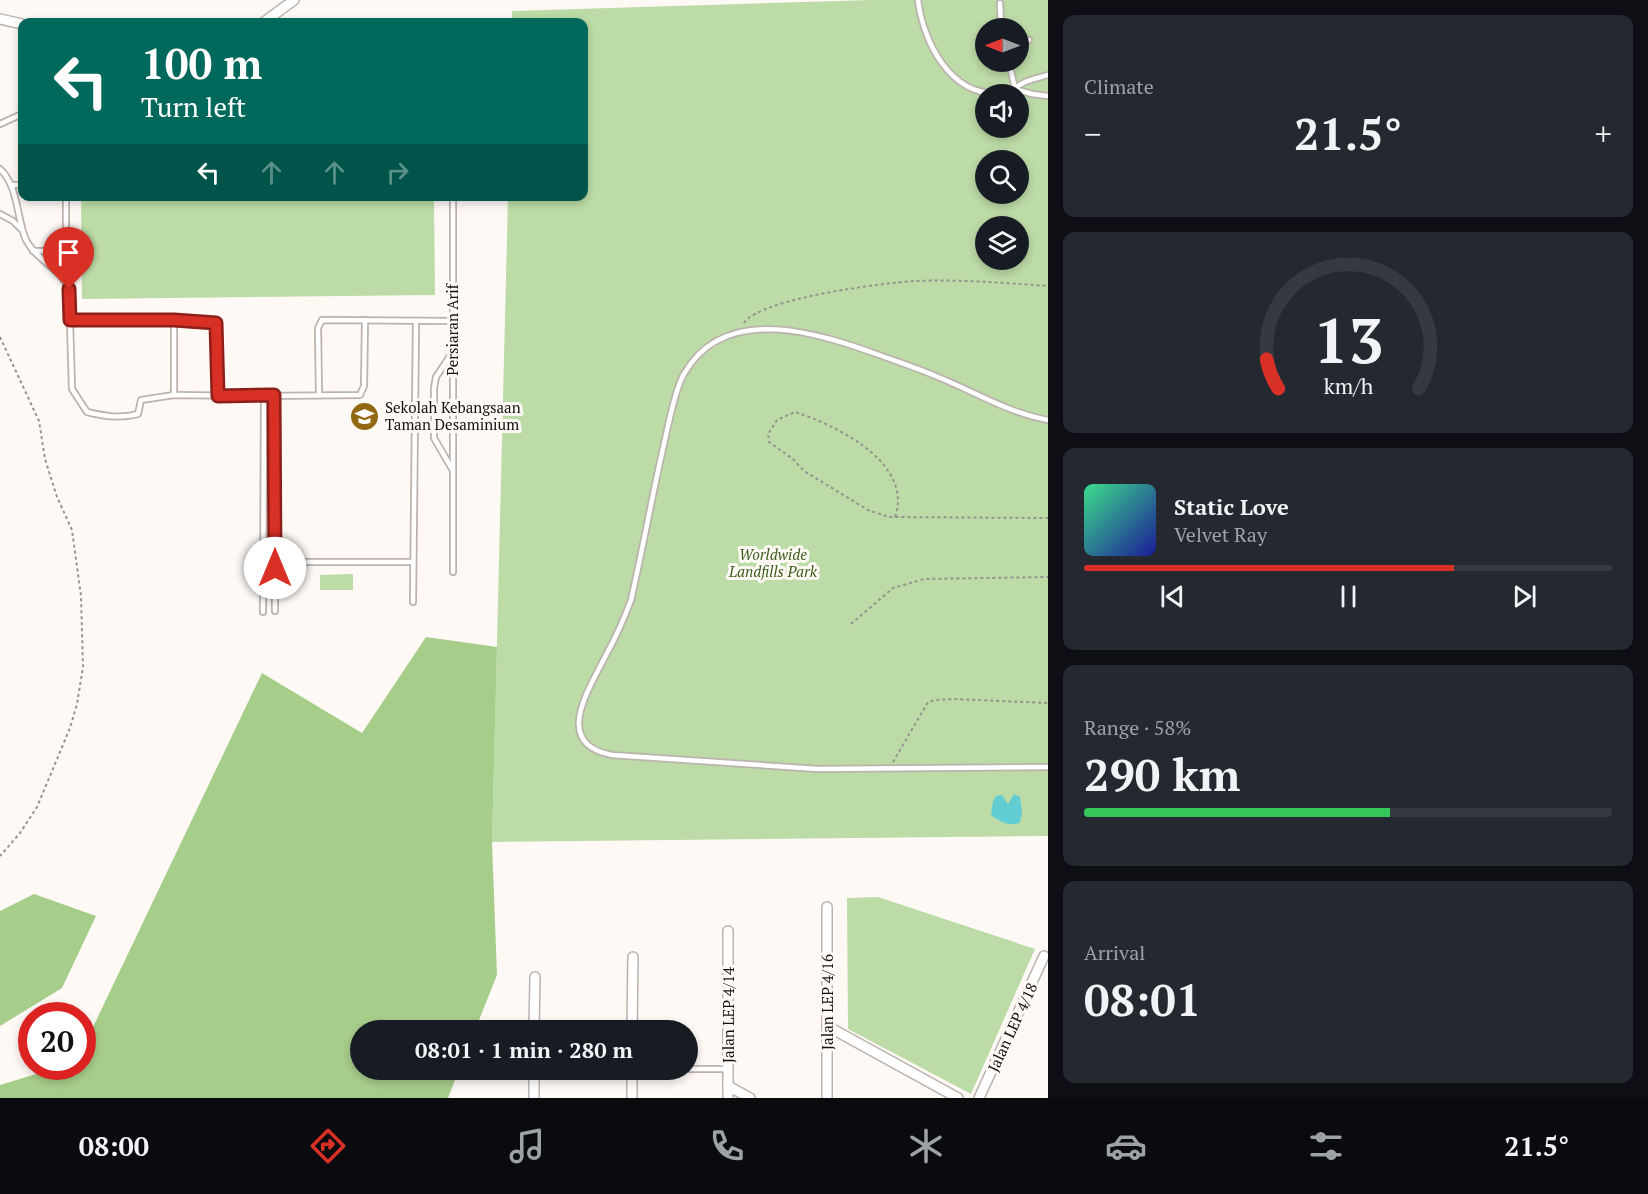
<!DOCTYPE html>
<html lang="en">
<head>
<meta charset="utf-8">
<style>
  body { margin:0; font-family:"PT Serif",serif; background:#242831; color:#f1f3f6; height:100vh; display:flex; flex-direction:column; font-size:22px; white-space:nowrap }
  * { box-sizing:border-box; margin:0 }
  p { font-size:20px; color:#9ea1a6 }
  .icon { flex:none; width:33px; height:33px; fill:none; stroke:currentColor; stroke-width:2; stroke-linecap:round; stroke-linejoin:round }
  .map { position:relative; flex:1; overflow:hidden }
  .side { display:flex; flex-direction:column; gap:15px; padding:15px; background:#0d0f14; width:600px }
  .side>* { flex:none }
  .hud { position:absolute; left:18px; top:18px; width:570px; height:183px; border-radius:12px; box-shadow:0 3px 9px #0003; background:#00695c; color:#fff; overflow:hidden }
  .needle { width:39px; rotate:270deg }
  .buttons { position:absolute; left:975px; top:18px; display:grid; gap:12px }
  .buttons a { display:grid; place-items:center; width:54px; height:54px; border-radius:50%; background:#171b24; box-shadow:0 3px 9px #0003; font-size:30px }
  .speed { position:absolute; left:18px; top:1002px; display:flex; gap:12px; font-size:30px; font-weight:700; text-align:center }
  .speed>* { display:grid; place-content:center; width:78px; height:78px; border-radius:50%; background:#171b24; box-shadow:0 3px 9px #0003; line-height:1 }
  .speed .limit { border:9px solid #d22; background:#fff; color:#111 }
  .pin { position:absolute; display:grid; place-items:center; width:51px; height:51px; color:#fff; margin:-62px -26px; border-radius:50% 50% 50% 0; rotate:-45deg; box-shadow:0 0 6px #0007 }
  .pin .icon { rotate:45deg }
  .me { position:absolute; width:66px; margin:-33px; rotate:0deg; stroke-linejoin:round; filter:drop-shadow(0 0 4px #0008) }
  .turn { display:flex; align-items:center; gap:21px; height:126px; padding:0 24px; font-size:27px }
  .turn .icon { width:78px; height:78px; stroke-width:2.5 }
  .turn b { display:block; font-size:42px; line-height:51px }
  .lanes { display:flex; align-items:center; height:57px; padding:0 24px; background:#0003; justify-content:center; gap:30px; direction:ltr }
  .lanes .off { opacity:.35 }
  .big { font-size:45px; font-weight:700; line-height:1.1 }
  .side .tile { flex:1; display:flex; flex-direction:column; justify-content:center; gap:9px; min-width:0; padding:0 21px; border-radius:12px; background:#242831 }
  .side .dial { align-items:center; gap:0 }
  .dial svg { height:156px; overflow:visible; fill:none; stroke:#363941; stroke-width:7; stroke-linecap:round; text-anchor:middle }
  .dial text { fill:#f1f3f6; stroke:none }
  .song { display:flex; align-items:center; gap:18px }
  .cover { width:72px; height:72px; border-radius:9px; background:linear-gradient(135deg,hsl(150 70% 55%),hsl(240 70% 35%)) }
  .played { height:6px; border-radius:3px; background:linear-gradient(90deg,#d93025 70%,#363941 70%) }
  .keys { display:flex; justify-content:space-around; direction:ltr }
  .heat { display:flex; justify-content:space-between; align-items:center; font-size:33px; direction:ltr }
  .charge { height:9px; border-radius:4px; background:linear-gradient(90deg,#34c759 58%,#363941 0) }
  .trip { position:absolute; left:350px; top:1020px; width:348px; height:60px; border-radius:30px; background:#171b24; box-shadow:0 3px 9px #0003; font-weight:700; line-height:60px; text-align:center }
  .tabs { display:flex; height:96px; justify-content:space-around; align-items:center; background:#090b0e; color:#9ea1a6 }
  .tabs .icon { width:42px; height:42px }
  .tabs .selected { color:#d93025 }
  .tabs b { font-size:27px; color:#f1f3f6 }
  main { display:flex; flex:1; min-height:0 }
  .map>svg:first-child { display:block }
</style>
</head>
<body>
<main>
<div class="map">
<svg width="1048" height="1098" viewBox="0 0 1048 1098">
  <rect width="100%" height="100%" fill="#fef9f5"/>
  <g fill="#bcdba6" fill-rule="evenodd">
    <path d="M872,0H1048V836L492,842L508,197L584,196V22H512V11ZM986,28H1018V62H986ZM986,94H1018V128H986ZM986,160H1018V194H986ZM986,226H1018V260H986Z"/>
    <polygon points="81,197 434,197 435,295 82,299"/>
    <polygon points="353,574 353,590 320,590 320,575"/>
    <polygon points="878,897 1035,949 971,1094 848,1029 847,898"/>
  </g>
  <g fill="#a7cd8b">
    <polygon points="426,637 497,647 492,842 497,975 475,1030 360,1030 360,1070 459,1070 448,1098 0,1098 0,1085 59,1067 82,1066 83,1048 262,673 362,733"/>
    <polygon points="34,894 96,916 62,988 0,1026 0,911"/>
  </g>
  <path fill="#63cdd4" d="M1014,794L1020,797L1022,813L1020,822C1012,828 998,821 991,815L993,801L996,796L1002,795L1008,804Z"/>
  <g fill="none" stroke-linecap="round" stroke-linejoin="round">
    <defs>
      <g id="lane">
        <path d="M918,0C923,41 950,97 1000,93C1010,92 1017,86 1025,82C1032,79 1041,77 1048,75"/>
        <polyline points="1000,3 1001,28"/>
        <polyline points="1018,39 1029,40"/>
        <polyline points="1009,62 1015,89 1032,94 1048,96"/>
        <polyline points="0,124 22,114"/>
        <path d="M0,169C19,187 16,217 26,240C36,260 60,268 69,289L72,389L87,412C104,416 120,419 138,414L141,400L174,395L264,396L263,612"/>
        <polyline points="11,185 22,185"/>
        <polyline points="0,214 13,221 21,229"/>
        <polyline points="33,251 62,251 66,248 66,196"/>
        <polyline points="70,320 174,320 216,323 218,396"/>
        <polyline points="174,320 174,395"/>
        <polyline points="452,353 436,377 434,388 434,438 452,469"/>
        <polyline points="274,395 275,611"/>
        <polyline points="319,395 318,328 322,320 452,321"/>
        <polyline points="264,396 360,395 364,386 365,320"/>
        <path d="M1048,420C1009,413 975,392 938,377C920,369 901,363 882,356C821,334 725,301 684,374C675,389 668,426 664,444C652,496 643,548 631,600C624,619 616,637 606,655C590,688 551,744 612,755L818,769L1048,767"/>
        <polyline points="300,562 412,562"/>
        <polyline points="453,572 453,196"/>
        <polyline points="413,602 416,321"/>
        <polyline points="687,1069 728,1069"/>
        <polyline points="534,1076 632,1075"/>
      </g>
      <g id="street">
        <polyline points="0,19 22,24"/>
        <polyline points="264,22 294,0"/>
        <polyline points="728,931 728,1098"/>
        <polyline points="827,1026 958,1098"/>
        <polyline points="534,1030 535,977"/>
        <polyline points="632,1030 633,957"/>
        <polyline points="728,1086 750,1098"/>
        <polyline points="534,1098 534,1070"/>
        <polyline points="632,1098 632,1070"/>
        <polyline points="827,1098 827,907"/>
        <polyline points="979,1098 1044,956"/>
      </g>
    </defs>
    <use href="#lane" stroke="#bbb3ad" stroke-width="8"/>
    <use href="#street" stroke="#bbb3ad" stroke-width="12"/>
    <g stroke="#96928f" stroke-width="2" stroke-dasharray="3 3" stroke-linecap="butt">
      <path d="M744,323C761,298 883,283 915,281C959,279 1004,283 1048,286"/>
      <polyline points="0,337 39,421 45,459 57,497 72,530 81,596 83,667 77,704 70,728 37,807 20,833 0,856"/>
      <path d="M895,517C914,463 836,425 795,412L777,420L768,434L769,442L793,459L804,471L868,510L889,517L1048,518"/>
      <polyline points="851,624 893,588 924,579 1048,577"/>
      <polyline points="893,762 928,702 935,700 954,699 1048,703"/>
    </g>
    <use href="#lane" stroke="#fff" stroke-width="4.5"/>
    <use href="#street" stroke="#fff" stroke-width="9"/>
  </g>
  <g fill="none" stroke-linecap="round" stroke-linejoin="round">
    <defs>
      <polyline id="route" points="69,289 70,320 174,320 216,323 218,396 274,395 275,568"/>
    </defs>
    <use href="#route" stroke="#8d1f18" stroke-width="15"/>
    <use href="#route" stroke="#d93025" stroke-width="10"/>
  </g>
  <defs>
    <symbol id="school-disc" viewBox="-11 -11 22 22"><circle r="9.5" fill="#926812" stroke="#fef9f5"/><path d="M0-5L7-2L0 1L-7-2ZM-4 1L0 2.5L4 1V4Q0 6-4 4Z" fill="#fff"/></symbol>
  </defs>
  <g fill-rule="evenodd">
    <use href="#school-disc" x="348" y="400" width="33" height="33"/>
  </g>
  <g text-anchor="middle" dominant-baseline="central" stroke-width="6" stroke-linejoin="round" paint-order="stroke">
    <g font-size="15" fill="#14110f" stroke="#fef9f5">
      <text transform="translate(452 330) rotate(-90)">Persiaran Arif</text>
      <text transform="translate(827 1002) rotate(-90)">Jalan LEP 4/16</text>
      <text transform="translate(728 1015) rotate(-90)">Jalan LEP 4/14</text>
      <text transform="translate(1012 1027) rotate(-65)">Jalan LEP 4/18</text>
    </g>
    <g font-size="15" fill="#14110f" stroke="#fef9f5" text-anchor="start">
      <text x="385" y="407">Sekolah Kebangsaan<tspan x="385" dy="17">Taman Desaminium</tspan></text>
    </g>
    <g font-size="15" font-style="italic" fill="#3c5e1c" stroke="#fef9f5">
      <text x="773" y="554">Worldwide<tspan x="773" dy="17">Landfills Park</tspan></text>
    </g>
  </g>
</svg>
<div class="buttons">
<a><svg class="needle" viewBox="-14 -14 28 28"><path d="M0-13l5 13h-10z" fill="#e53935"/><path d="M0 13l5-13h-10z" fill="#9ea1a6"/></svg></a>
<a><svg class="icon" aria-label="sound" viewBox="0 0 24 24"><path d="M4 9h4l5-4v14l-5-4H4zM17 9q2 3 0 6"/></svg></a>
<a><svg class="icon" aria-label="search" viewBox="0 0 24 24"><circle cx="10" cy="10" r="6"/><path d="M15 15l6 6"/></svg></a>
<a><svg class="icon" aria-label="layers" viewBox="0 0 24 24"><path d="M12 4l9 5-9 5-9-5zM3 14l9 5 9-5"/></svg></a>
</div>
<div class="speed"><div class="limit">20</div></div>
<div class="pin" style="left:69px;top:289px;background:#d93025"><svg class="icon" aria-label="arrive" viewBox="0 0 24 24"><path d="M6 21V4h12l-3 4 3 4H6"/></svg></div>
<svg class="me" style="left:275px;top:568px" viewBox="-20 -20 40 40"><circle r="19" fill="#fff"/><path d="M0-13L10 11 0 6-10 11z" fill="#d93025"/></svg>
<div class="trip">08:01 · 1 min · 280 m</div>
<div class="hud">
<div class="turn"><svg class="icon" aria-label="left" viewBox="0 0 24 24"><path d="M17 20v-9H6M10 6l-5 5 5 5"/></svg><div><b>100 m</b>Turn left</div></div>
<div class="lanes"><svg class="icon" aria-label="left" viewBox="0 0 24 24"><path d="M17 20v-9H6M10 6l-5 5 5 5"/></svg><svg class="icon off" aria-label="ahead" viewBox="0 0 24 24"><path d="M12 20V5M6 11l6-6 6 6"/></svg><svg class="icon off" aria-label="ahead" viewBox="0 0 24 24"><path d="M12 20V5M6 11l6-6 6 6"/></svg><svg class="icon off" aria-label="right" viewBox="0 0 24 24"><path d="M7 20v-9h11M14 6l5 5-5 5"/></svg></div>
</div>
</div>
<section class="side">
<div class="tile"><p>Climate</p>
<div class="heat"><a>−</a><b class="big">21.5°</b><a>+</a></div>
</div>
<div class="tile dial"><svg viewBox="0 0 100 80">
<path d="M14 69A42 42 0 1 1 86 69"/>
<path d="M14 69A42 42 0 0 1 8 54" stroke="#d93025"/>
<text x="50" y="56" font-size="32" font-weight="700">13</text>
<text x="50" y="72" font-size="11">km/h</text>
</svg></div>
<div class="tile">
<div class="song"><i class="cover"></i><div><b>Static Love</b><p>Velvet Ray</p></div></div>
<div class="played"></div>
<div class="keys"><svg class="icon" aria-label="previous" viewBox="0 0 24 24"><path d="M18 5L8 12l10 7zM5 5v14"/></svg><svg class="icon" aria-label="pause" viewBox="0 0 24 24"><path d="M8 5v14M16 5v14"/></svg><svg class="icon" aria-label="next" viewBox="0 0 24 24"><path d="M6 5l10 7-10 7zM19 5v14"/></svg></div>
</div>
<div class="tile"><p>Range · 58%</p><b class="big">290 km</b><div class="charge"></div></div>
<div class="tile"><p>Arrival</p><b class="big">08:01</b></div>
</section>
</main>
<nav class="tabs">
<b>08:00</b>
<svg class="icon selected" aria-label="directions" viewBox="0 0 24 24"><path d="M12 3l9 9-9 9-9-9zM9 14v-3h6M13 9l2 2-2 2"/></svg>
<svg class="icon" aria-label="music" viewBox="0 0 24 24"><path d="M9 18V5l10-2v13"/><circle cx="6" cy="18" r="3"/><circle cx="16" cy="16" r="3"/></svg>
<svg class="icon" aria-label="phone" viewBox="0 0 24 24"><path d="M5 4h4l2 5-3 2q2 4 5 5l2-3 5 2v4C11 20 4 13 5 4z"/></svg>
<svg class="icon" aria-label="climate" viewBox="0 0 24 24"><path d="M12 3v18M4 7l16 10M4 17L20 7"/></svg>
<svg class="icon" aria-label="car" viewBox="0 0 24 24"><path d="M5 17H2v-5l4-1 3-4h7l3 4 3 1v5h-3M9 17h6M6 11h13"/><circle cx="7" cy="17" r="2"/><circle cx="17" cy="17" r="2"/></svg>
<svg class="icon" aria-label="filters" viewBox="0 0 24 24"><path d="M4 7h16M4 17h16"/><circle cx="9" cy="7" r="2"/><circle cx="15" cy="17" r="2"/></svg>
<b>21.5°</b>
</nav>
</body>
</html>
